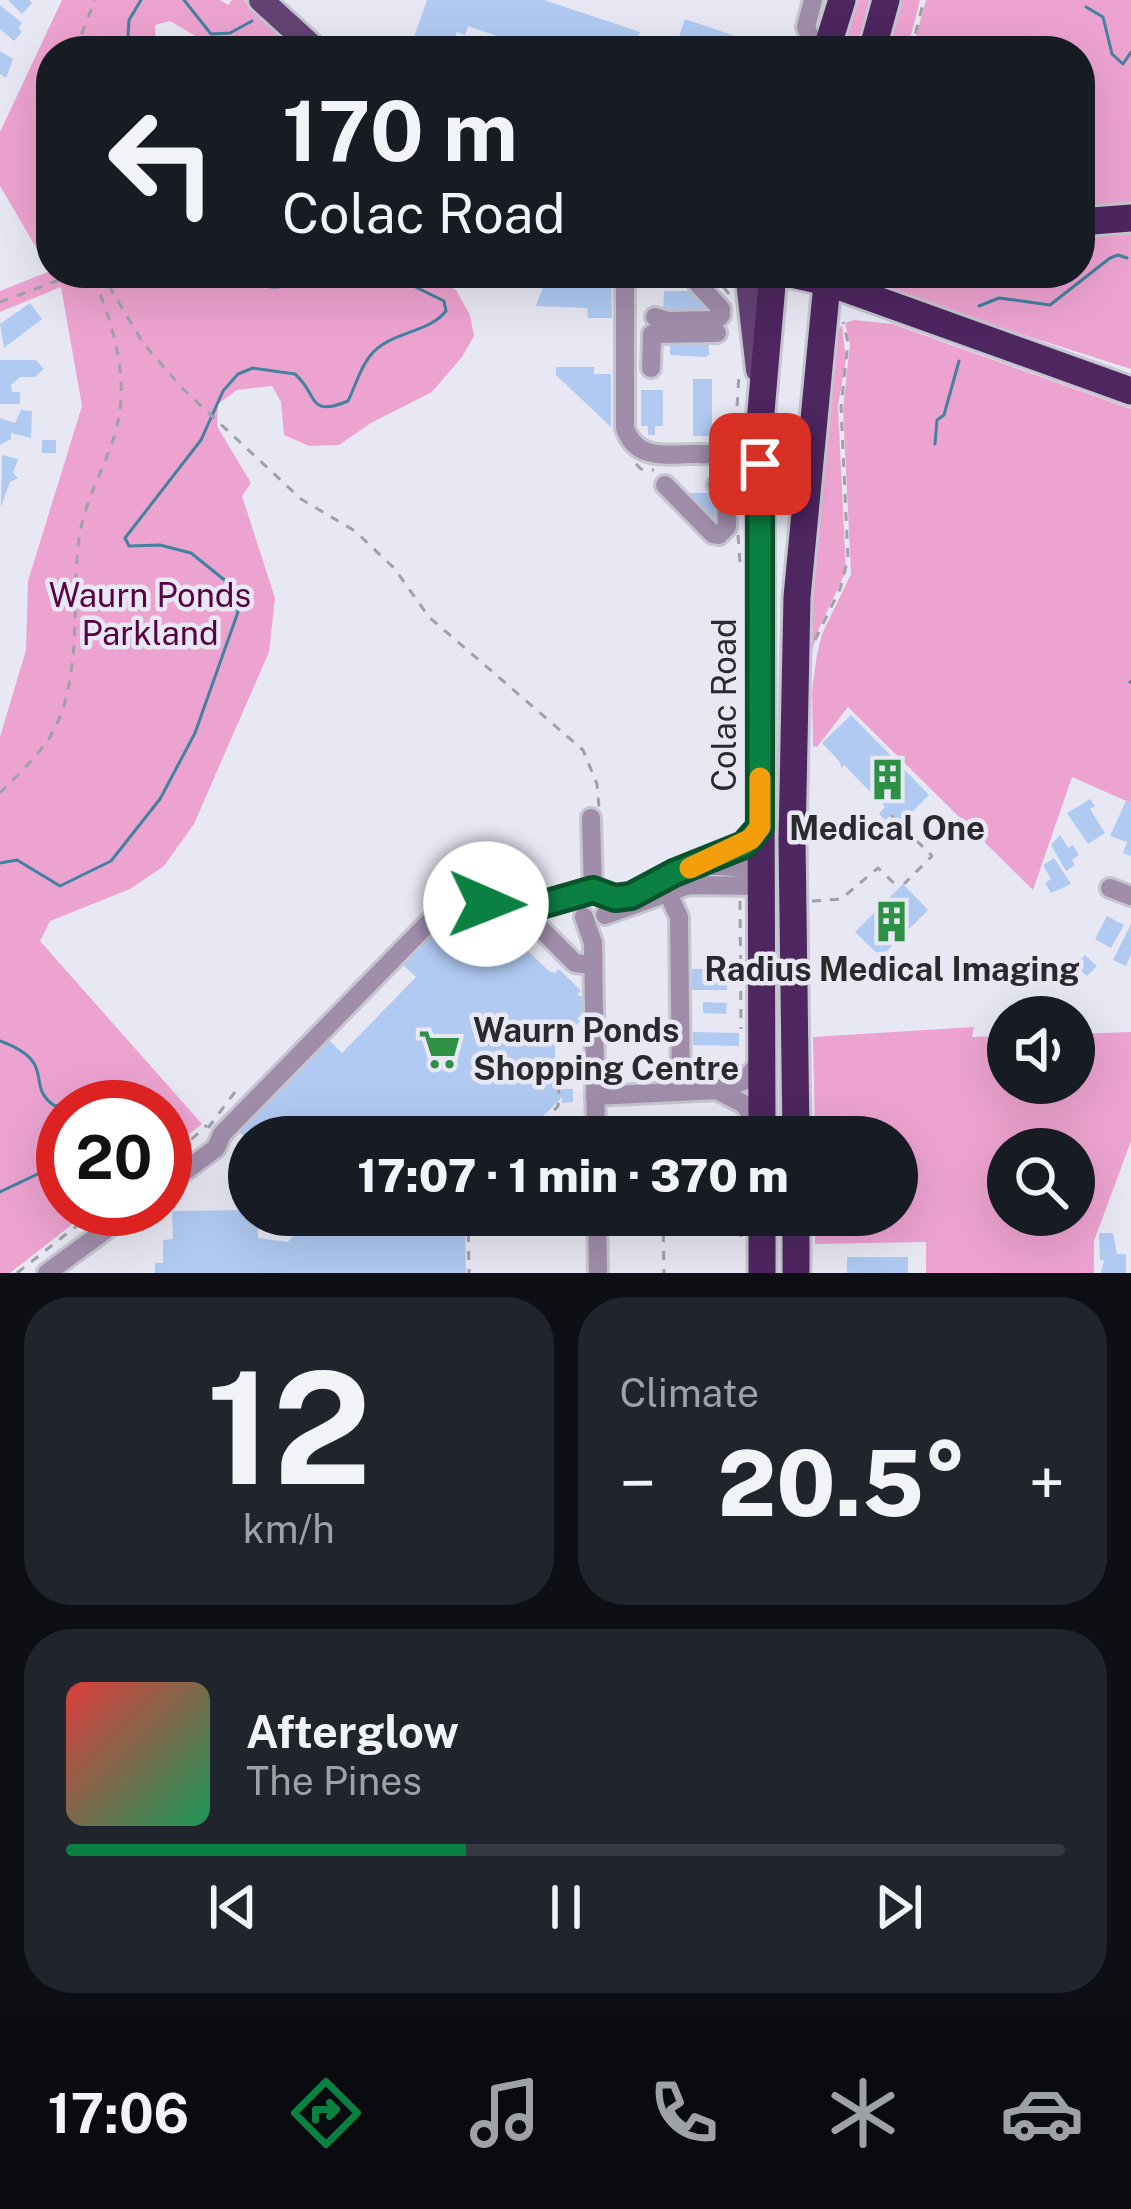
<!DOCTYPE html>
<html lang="en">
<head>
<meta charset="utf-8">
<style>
  body { margin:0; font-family:"Public Sans",sans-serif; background:#20242c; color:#f1f3f6; height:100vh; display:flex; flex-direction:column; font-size:45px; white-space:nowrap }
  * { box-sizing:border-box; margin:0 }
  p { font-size:39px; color:#9ea1a6 }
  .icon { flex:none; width:66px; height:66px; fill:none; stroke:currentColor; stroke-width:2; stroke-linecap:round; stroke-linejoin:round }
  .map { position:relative; height:1273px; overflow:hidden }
  .panel { display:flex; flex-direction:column; gap:24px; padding:24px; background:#0d0f14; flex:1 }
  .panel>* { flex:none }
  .guide { position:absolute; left:36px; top:36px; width:1059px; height:252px; border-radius:48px; box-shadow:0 12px 48px #0002; background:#171b24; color:#f1f3f6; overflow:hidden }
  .controls { position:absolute; left:987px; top:996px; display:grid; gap:24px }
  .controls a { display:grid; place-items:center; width:108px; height:108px; border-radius:50%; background:#171b24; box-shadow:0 12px 48px #0002; font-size:60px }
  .speed { position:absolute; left:36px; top:1080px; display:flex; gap:24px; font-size:60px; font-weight:700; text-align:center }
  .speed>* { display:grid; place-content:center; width:156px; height:156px; border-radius:50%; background:#171b24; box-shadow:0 12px 48px #0002; line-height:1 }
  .speed .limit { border:18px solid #d22; background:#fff; color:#111 }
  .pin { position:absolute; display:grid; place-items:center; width:102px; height:102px; color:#fff; margin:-51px; border-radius:24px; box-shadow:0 6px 18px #0006 }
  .me { position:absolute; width:132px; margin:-66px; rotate:91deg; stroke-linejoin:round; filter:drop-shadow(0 0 9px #0008) }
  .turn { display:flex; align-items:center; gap:42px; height:252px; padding:0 48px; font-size:54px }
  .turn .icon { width:156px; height:156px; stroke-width:2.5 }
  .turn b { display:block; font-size:84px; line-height:102px }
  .big { font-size:90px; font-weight:800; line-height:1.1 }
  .panel .widget { flex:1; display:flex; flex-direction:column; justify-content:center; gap:18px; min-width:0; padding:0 42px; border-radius:48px; background:#20242c }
  .panel .dial { align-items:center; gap:0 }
  .dial b { font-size:156px; line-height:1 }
  .song { display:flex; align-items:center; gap:36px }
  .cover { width:144px; height:144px; border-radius:18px; background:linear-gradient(135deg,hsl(0 70% 55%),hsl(150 70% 35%)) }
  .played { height:12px; border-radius:6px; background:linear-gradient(90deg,#0b8043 40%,#363941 40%) }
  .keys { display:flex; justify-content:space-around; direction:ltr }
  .heat { display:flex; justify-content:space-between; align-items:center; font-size:66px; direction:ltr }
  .panel .tiles { flex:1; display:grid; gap:24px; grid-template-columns:1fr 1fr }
  .widget:last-child { grid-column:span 2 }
  .trip { position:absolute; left:228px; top:1116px; width:690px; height:120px; border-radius:60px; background:#171b24; box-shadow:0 12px 48px #0002; font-weight:800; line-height:120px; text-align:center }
  .tabs { display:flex; height:192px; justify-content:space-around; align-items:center; background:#090b0e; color:#9ea1a6 }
  .tabs .icon { width:84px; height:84px }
  .tabs .selected { color:#0b8043 }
  .tabs b { font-size:54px; color:#f1f3f6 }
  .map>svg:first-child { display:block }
</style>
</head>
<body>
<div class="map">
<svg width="1131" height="1273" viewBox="0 0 1131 1273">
  <rect width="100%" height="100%" fill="#e8e8f4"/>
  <g fill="#eda3d0" fill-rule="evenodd">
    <polygon points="62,0 220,0 228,5 232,0 244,0 287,37 272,51 209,51 197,37 170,21 155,25 156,51 51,51 51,273 425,273 456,290 470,315 474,336 462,357 432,392 371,423 339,445 309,446 284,435 281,402 272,386 237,390 218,404 217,426 251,483 242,496 275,598 269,652 194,824 164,866 130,889 50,921 40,941 202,1124 165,1153 165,1107 63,1107 63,1209 92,1209 10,1273 0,1273 0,737 26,650 28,581 82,406 61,287 0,312 0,291 50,271 0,186 0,132"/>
    <polygon points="848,0 879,0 865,51 833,51"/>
    <polygon points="902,0 920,0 907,51 888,51"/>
    <polygon points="926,0 1131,0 1131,204 1080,210 1080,51 912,51"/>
    <polygon points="1131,233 1131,369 848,279 849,273 1080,273 1080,238"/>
    <polygon points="854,320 893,324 1131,409 1131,803 1072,777 1033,890 848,707 817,747 813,746 812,691 817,654 822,634 851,574 843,409 850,343 845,323"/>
    <polygon points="842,325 846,360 838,406 846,571 817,633 809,664 806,753 805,647 834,335"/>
    <path d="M974,1027L972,1037L1008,1036V1083H1074V1034L1131,1032V1141L1094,1241V1273H926V1242L815,1244V1215H897V1137H815L813,1037ZM1008,1149H1074V1215H1008Z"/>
  </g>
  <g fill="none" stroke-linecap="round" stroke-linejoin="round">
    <g stroke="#4282a0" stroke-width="3">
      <polyline points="184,0 211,34 230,33 252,21"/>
      <polyline points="1086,7 1103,17 1112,54 1123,64 1131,52"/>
      <polyline points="127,51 129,20 141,0"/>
      <path d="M241,273C270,295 286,288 316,273"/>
      <polyline points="979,306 999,298 1050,305 1110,258 1118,255 1127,258"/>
      <polyline points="935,444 937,420 944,415 959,361"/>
      <polyline points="1130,682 1131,682"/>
      <path d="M0,863L17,860L60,886L111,861L160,799L195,733L238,612L227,582L191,553L160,545L129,546L125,538L201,440L223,391L238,374L253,368L295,374C319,395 307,418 348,401C355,387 360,368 370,356C389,331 428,334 446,311L444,301L387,273"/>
      <path d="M0,1041C60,1063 23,1085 55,1106L115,1095L134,1107"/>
      <polyline points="0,1192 63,1162"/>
    </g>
  </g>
  <g fill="#b0caf2">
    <polygon points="8,0 29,0 32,3 22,14"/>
    <polygon points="427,0 544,0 640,32 637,41 665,51 540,51 468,26 465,35 457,32 450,51 409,51"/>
    <polygon points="0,5 22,23 18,28 22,32 14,41 0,29"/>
    <polygon points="685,19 759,44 757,51 674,51"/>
    <polygon points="0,51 13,59 6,78 0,74"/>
    <polygon points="585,273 611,273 612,318 588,318 587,308 536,306 545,282 586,283"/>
    <polygon points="664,291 692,291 692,297 705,297 706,314 669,316 669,311 663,311"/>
    <polygon points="30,303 42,319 4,348 0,324"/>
    <polygon points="709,334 709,355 705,357 670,355 670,335"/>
    <polygon points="0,360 36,360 44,369 35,377 20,377 11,385 12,392 20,392 20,404 0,404"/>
    <polygon points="556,367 594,367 594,374 611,374 611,427 556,375"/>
    <rect x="693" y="379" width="19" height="57"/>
    <polygon points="641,390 663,390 663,426 655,426 655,435 648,435 648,426 641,426"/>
    <polygon points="21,410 32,411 31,438 11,433 11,439 0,445 0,418 15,423"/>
    <rect x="42" y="440" width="14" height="13"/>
    <polygon points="2,455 18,459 13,473 18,478 10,482 1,507"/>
    <polygon points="690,493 715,493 714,527 690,501"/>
    <polygon points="851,715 929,795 901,823 892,814 885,820 879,814 885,807 844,765 841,768 840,762 822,743"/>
    <polygon points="1090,799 1095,806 1090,809 1105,833 1088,844 1067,813"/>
    <polygon points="1126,801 1131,803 1131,856 1123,853 1127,842 1110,836"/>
    <polygon points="1060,835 1068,848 1073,845 1079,855 1072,860 1075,865 1066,871 1051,845"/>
    <polygon points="1054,858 1071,884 1051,893 1045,883 1051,879 1043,865"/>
    <polygon points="903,884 928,910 881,957 855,932"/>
    <polygon points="444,916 460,931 470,921 499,948 512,936 549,971 555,973 559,969 581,991 577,995 587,998 586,1013 577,1018 580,1021 563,1040 558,1036 555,1039 555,1058 562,1059 561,1089 573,1089 573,1102 562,1103 562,1097 523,1137 249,1137 249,1141 236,1129 326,1037 342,1053 416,977 400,962"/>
    <polygon points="1107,916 1124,925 1111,948 1095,939"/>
    <polygon points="1131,924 1131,955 1126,966 1113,960"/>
    <polygon points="1085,955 1097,966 1087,976 1075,965"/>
    <rect x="692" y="969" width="35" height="21"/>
    <polygon points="703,1002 727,1003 726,1014 703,1013"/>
    <polygon points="693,1032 739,1033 739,1046 693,1045"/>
    <polygon points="249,1210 251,1224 258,1224 258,1238 288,1242 310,1215 465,1215 466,1273 155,1273 155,1263 163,1263 163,1240 173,1239 172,1211"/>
    <polygon points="1099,1233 1113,1233 1117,1254 1126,1254 1126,1273 1101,1273 1104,1260 1100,1260"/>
    <rect x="847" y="1257" width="61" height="16"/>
  </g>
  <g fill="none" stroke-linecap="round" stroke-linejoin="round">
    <defs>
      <g id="minor">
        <polyline points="813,0 806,27 816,51"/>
        <path d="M625,273V428C635,459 663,455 691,454C700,454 712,455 721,453C736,449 750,434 760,423"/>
        <polyline points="655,317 668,321 716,320 721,315 721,309 688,273"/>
        <polyline points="651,368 652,334 717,333"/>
        <polyline points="722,453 749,479 756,495"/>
        <polyline points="665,485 713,534 719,535 727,527 726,495 717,485"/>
        <polyline points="591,818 593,891"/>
        <polyline points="698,865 744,845 760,827"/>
        <polyline points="1110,888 1131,896"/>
        <path d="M601,892C637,908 657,873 691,867C711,864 740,867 760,871"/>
        <polyline points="668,893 679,917 681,1091"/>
        <polyline points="517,905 575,963 593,965"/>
        <polyline points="605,915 689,885 760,886"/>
        <polyline points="584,917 593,943 596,1137"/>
        <polyline points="717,1090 744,1104 760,1129"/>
        <polyline points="595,1096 717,1090 744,1081 761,1061"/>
        <polyline points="165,1186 216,1148 222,1134 444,907 541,905 586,892"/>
        <polyline points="597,1215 598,1273"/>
        <polyline points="47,1273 134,1209"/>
      </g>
      <g id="major">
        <polyline points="261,0 317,51"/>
        <polyline points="747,273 758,370"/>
      </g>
      <g id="highway">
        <polyline points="826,51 842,0"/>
        <polyline points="872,51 886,0"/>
        <polyline points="1080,222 1131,218"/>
        <polyline points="787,273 827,282 1131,391"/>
        <polyline points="762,1137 760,423 773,273"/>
        <polyline points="796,1137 792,840 797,597 828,273"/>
        <polyline points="762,1215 762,1273"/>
        <polyline points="796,1273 796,1215"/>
      </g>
    </defs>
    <use href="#minor" stroke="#c6c6d0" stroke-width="24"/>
    <use href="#major" stroke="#c6c6d0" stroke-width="30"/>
    <use href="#highway" stroke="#c6c6d0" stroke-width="33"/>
    <g stroke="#a0a0a9" stroke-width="3" stroke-dasharray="9 9" stroke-linecap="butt">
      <polyline points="75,51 95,0"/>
      <polyline points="911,51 924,0"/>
      <polyline points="51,108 43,141 51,166"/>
      <polyline points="96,273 106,281 143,343 183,389 301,499 355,531 394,568 429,617 583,750 597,784 599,808"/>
      <polyline points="712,273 730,295"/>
      <polyline points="0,302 78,273"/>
      <polyline points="736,424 739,374"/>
      <polyline points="636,464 641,469 654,470"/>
      <polyline points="738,535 740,562"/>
      <polyline points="815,640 840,589 848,559 841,407 848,342 843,322"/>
      <path d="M0,793C19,773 41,754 54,730C83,672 71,600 79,539C84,501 104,470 115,434C131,377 113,326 92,273"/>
      <polyline points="891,815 932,856 904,884"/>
      <polyline points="740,901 741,1029"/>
      <polyline points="812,901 841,899 878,868 898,887"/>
      <polyline points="562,1070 581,1071"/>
      <polyline points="208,1128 235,1092"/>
      <polyline points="530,1137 558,1106 559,1087 566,1086 566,1070"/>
      <polyline points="165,1164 207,1125"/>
      <polyline points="468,1215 469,1273"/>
      <polyline points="663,1215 664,1273"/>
      <polyline points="741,1215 741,1237"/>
      <polyline points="17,1273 98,1209"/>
    </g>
    <use href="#minor" stroke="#a08daa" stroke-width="18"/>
    <use href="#major" stroke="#644274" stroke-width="24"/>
    <use href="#highway" stroke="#4e2660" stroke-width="27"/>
  </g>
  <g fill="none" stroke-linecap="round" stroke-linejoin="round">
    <defs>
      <polyline id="route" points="486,904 541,905 593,890 615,898 631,896 674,873 744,845 760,827 760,464"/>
    </defs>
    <use href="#route" stroke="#07532c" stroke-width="30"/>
    <use href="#route" stroke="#0b8043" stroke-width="21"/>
    <polyline stroke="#f59e0b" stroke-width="21" points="690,868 751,839 760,827 760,778"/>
  </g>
  <defs>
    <symbol id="building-bare" viewBox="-9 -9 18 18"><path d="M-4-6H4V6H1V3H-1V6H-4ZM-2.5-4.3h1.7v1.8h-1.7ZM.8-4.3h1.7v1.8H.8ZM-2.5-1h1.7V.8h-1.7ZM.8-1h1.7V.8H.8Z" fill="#2d9045" stroke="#e8e8f4" stroke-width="2.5" paint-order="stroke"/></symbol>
    <symbol id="supermarket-bare" viewBox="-9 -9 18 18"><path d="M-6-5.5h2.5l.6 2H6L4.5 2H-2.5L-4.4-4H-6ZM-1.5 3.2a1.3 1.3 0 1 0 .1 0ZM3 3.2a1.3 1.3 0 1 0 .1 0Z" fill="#2d9045" stroke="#e8e8f4" stroke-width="2.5" paint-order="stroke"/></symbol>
  </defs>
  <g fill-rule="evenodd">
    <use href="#building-bare" x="858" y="750" width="59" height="59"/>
    <use href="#building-bare" x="862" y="892" width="59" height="59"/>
    <use href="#supermarket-bare" x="410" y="1020" width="59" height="59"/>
  </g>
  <g text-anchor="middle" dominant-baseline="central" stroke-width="9" stroke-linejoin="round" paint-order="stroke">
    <g font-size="33" fill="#590043" stroke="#e8e8f4">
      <text x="150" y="595">Waurn Ponds<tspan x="150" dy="38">Parkland</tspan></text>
    </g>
    <g font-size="33" fill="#2a2a2e" stroke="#e8e8f4">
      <text transform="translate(724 705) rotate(-90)">Colac Road</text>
    </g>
    <g font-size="33" font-weight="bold" fill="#2a2a2e" stroke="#e8e8f4">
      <text x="887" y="828">Medical One</text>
      <text x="892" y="969">Radius Medical Imaging</text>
      <text x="473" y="1030" text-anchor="start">Waurn Ponds<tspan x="473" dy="38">Shopping Centre</tspan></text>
    </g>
  </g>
</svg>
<div class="controls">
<a><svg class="icon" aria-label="sound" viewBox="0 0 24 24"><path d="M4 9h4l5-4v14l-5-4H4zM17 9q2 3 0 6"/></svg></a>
<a><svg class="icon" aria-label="search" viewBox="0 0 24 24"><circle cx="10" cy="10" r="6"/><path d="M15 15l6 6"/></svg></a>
</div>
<div class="speed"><div class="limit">20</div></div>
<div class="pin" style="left:760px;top:464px;background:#d93025"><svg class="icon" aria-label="arrive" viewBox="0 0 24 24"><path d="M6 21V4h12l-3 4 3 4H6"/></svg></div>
<svg class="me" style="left:486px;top:904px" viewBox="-20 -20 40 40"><circle r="19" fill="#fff"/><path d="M0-13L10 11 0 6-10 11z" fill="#0b8043"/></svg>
<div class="trip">17:07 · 1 min · 370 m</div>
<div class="guide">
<div class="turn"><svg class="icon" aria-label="left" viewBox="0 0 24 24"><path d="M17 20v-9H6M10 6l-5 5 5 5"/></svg><div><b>170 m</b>Colac Road</div></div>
</div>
</div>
<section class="panel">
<div class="tiles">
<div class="widget dial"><b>12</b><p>km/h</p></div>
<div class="widget"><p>Climate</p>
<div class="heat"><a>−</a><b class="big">20.5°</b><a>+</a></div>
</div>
<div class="widget">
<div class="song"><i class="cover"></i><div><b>Afterglow</b><p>The Pines</p></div></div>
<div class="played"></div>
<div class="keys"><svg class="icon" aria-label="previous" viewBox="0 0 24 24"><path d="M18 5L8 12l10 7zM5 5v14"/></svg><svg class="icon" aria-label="pause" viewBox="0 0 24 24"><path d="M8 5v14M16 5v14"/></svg><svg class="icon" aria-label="next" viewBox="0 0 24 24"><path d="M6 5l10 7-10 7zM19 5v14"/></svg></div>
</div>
</div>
</section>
<nav class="tabs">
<b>17:06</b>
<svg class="icon selected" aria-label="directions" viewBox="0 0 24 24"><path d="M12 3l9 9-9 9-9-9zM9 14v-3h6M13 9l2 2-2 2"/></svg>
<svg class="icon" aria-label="music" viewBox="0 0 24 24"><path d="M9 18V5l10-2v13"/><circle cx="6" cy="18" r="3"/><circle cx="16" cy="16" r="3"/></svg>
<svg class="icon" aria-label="phone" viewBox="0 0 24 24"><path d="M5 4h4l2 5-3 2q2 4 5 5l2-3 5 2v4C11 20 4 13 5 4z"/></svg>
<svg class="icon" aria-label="climate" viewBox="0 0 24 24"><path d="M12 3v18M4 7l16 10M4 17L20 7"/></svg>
<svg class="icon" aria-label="car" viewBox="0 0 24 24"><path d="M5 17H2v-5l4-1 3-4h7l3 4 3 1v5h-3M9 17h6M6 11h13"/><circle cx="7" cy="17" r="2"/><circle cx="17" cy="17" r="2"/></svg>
</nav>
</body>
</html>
